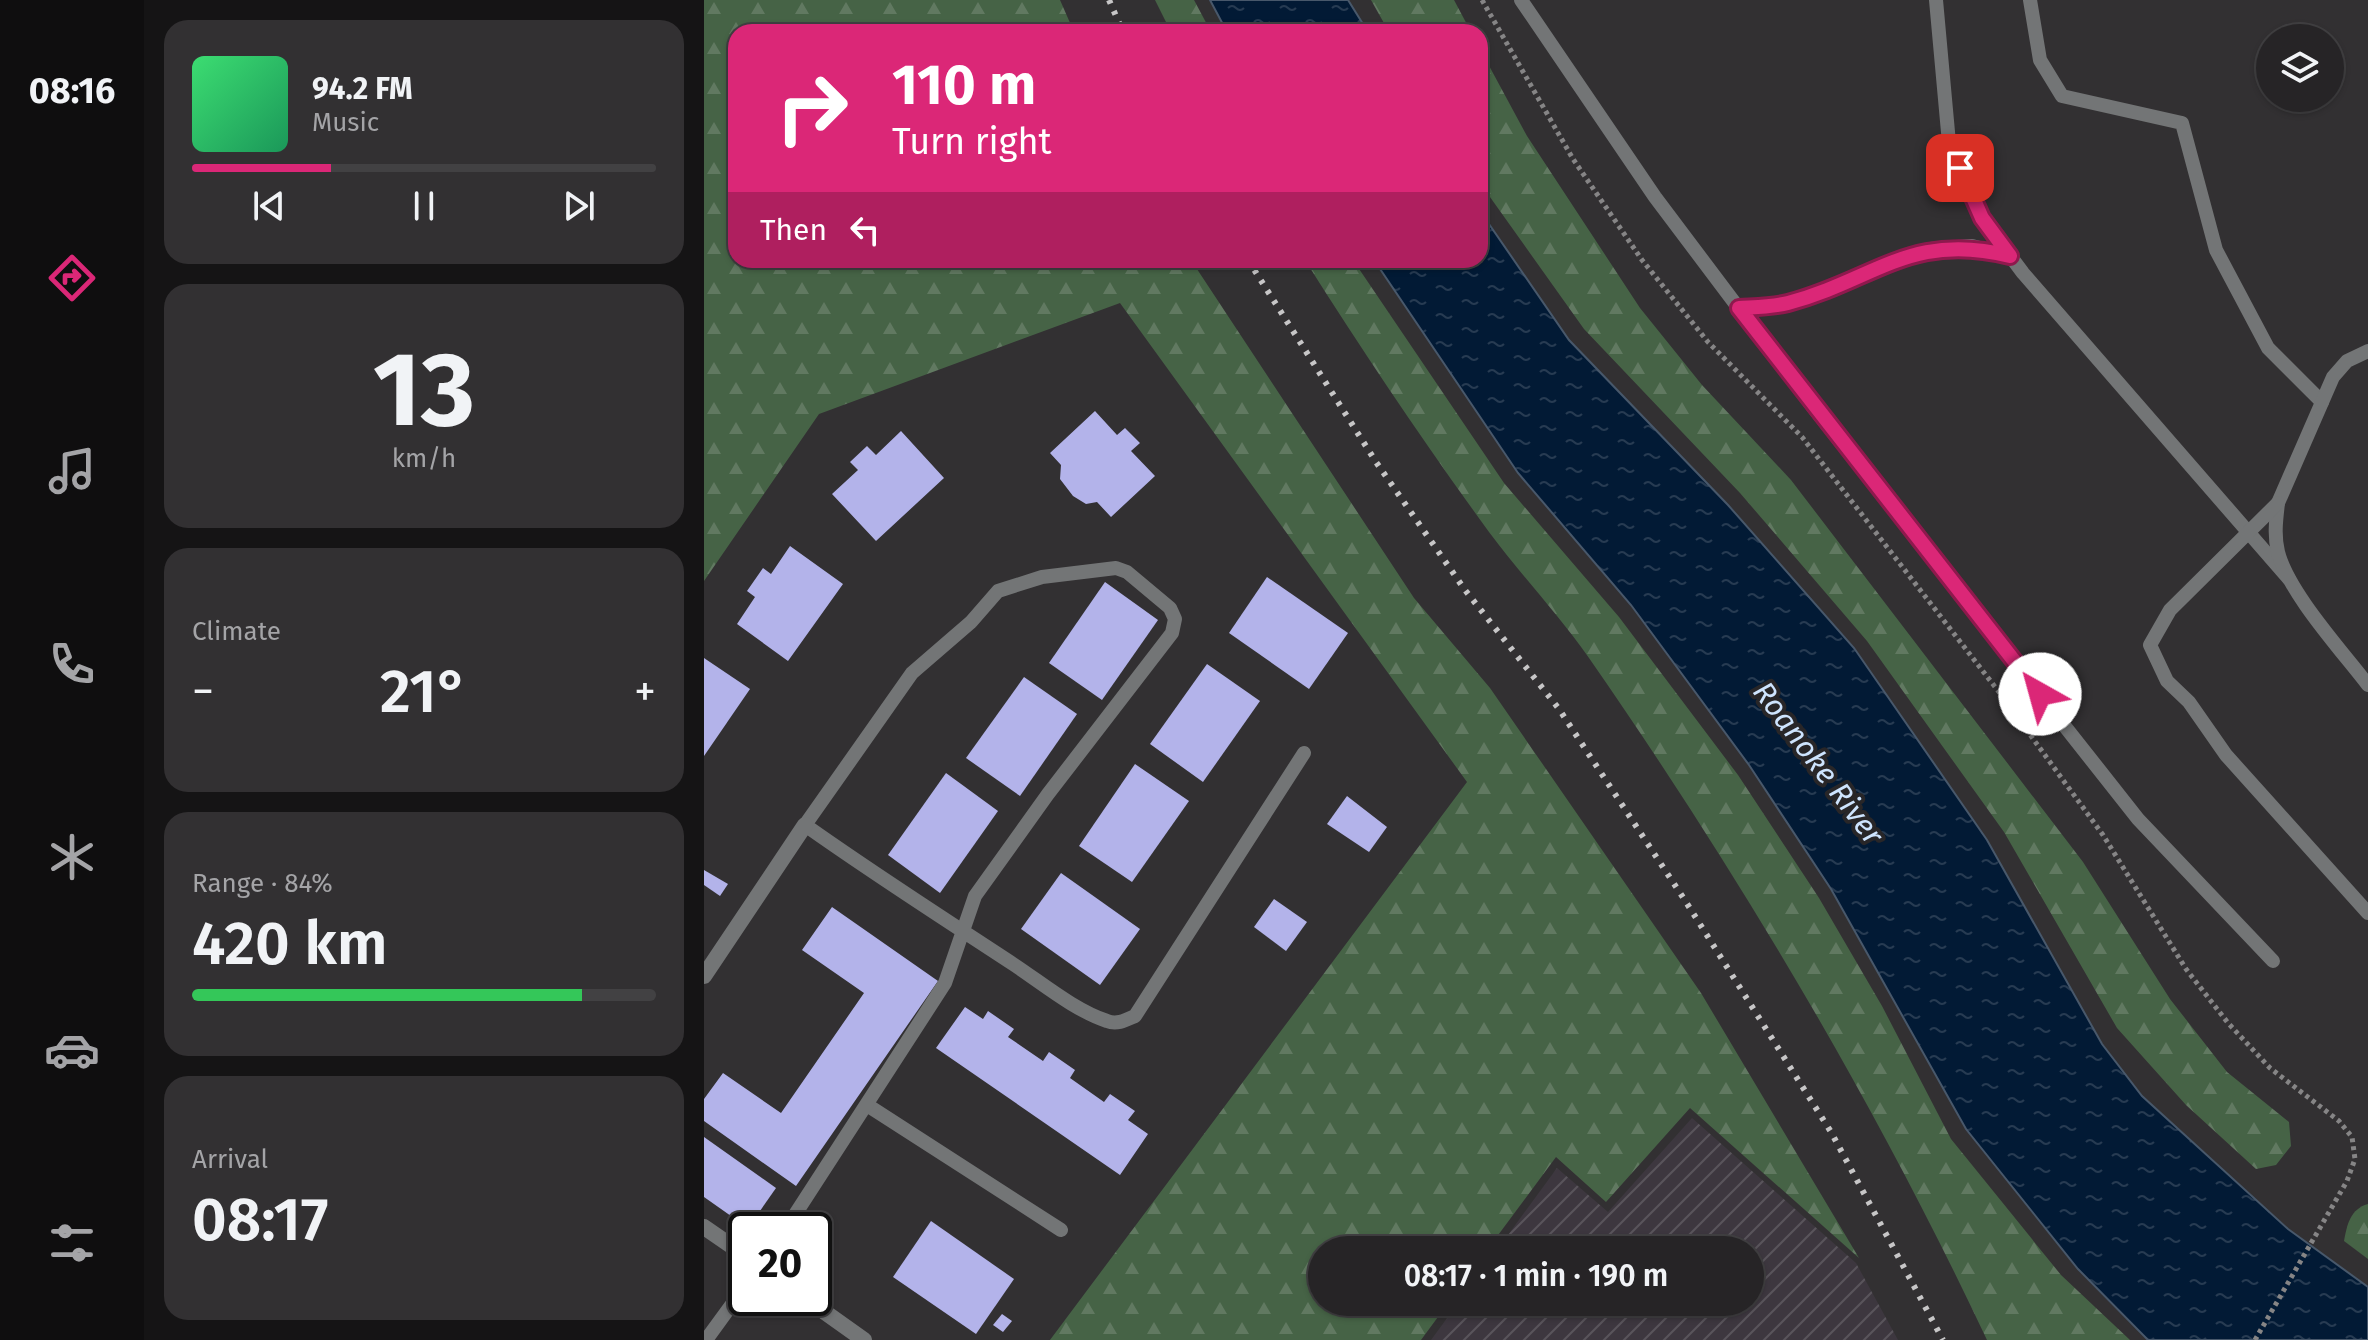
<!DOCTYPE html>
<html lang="en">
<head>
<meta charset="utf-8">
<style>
  body { margin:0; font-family:"Fira Sans",sans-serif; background:#323032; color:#f1f3f6; height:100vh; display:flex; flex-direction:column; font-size:30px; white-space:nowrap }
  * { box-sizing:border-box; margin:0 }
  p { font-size:26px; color:#a4a4a7 }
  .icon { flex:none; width:44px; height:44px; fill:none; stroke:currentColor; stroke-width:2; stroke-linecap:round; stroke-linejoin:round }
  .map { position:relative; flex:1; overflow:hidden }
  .sheet { display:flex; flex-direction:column; gap:20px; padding:20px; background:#151415; width:560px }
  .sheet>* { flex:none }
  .banner { position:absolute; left:24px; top:24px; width:760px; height:244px; border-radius:24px; box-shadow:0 2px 6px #0004,0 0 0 2px #424143; background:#db2777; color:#fff; overflow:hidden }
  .controls { position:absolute; left:1552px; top:24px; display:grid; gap:16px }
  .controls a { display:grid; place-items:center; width:88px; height:88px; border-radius:50%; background:#262426; box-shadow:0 2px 6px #0004,0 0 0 2px #424143; font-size:40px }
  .speed { position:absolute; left:24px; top:1212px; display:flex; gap:16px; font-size:40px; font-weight:700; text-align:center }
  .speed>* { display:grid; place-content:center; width:104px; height:104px; border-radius:50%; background:#262426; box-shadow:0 2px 6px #0004,0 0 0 2px #424143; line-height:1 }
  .speed .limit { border:4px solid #111; border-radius:12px; background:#fff; color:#111 }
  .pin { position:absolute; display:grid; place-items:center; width:68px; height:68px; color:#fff; margin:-34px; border-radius:16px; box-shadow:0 4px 12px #0006 }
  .me { position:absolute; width:88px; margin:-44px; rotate:322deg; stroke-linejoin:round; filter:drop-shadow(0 0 6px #0008) }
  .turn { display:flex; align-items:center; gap:28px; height:168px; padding:0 32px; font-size:36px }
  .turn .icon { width:104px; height:104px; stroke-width:2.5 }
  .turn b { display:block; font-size:56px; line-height:68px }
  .then { display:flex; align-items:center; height:76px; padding:0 32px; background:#0003; gap:16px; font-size:30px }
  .big { font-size:60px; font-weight:600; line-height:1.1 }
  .sheet .card { flex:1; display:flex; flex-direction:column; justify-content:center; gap:12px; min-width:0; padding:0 28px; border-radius:24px; background:#323032 }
  .sheet .dial { align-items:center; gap:0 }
  .dial b { font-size:104px; line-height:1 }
  .song { display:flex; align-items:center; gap:24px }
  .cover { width:96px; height:96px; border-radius:12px; background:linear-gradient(135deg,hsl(140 70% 55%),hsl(150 70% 35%)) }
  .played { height:8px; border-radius:4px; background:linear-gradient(90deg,#db2777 30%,#424143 30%) }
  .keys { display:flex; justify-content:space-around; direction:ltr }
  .heat { display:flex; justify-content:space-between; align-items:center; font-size:44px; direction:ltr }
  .charge { height:12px; border-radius:6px; background:linear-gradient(90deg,#34c759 84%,#424143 0) }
  .trip { position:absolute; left:604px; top:1236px; width:456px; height:80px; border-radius:40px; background:#262426; box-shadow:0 2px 6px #0004,0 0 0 2px #424143; font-weight:600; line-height:80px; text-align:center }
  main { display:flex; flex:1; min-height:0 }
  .menu { display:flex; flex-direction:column; width:144px; justify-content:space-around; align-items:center; background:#0f0e0f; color:#a4a4a7 }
  .menu .icon { width:56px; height:56px }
  .menu .on { color:#db2777 }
  .menu b { font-size:36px; color:#f1f3f6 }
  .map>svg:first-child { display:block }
</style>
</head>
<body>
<main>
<nav class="menu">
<b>08:16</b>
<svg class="icon on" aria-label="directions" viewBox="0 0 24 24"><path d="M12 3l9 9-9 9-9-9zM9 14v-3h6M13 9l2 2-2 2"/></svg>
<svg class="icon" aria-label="music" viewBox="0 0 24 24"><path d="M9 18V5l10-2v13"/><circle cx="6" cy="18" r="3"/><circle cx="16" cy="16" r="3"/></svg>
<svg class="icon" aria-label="phone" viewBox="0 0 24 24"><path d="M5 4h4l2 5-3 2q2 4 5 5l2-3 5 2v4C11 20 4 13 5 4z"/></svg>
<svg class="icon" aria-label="climate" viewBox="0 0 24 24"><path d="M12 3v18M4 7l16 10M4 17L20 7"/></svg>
<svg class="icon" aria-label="car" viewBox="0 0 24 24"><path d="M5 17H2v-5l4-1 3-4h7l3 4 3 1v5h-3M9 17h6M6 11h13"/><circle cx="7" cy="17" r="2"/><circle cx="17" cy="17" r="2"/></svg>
<svg class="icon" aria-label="filters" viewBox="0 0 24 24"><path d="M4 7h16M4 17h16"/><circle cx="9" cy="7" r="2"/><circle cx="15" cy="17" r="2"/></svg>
</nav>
<section class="sheet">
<div class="card">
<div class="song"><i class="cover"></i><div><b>94.2 FM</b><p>Music</p></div></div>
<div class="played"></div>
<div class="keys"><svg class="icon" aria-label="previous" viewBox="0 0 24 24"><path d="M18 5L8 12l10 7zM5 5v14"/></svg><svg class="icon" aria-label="pause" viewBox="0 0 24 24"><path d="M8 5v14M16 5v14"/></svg><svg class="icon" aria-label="next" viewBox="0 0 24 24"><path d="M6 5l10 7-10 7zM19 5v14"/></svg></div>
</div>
<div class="card dial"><b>13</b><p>km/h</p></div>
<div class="card"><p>Climate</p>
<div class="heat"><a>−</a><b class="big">21°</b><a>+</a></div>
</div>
<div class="card"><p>Range · 84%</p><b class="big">420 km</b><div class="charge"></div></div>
<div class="card"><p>Arrival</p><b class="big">08:17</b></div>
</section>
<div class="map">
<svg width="1664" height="1340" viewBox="0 0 1664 1340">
  <defs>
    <pattern id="industrial-furrows" width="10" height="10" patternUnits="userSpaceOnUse" patternTransform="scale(2)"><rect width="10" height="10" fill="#3d373f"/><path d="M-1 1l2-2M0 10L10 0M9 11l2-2" fill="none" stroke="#59545b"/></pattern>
    <pattern id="forest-firs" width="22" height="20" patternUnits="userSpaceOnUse" patternTransform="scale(2)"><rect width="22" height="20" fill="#466346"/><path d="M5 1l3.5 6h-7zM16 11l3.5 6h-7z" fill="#617961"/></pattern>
    <pattern id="water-ripples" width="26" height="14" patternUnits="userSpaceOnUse" patternTransform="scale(2)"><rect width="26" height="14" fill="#021a35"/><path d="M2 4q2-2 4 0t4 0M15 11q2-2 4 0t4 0" fill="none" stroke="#273b52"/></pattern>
  </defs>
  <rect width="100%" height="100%" fill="#323032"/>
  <polygon fill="url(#industrial-furrows)" points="988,1118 1152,1263 1194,1340 727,1340 755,1302 1046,1302 1046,1250 793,1250 853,1168 904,1212"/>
  <g fill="url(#forest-firs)">
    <polygon points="0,0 356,0 370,32 32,32 32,260 487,260 710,598 786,688 997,993 1155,1258 986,1108 902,1202 852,1157 783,1250 618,1250 618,1302 745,1302 717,1340 346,1340 763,782 416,303 115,414 0,581"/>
    <polygon points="451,0 490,0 507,32 467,32"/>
    <polygon points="667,0 750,0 767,32 685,32"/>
    <polygon points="776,49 823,136 936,308 998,385 1087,480 1379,862 1466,999 1523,1072 1585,1122 1587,1146 1572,1165 1552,1169 1482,1105 1413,1028 1300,832 1163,641 1036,493 880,329 776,183"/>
    <path d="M601,260H649L800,483L915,617L1034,775L1115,898L1178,1006L1247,1139L1357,1275L1426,1340H1283C1171,1102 1035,874 885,658C854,614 817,575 785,532C721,444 659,352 601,260Z"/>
    <path d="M1664,1204V1259L1640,1241C1643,1225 1646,1209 1664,1204Z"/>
  </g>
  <g fill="url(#water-ripples)" stroke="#48586b" stroke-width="2">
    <polygon points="506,0 644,0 664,32 523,32"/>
    <polygon points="776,211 865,340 1024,505 1150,648 1283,840 1398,1044 1438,1096 1584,1229 1664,1287 1664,1340 1444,1340 1374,1269 1262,1129 1127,889 1045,765 927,605 814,473 670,260 776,260"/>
  </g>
  <g fill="#b3b3ea">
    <polygon points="391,411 413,435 421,428 436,443 427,451 451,476 407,517 393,502 382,504 369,496 356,479 357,465 346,453"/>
    <polygon points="197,431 240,478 172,541 128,494 154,470 146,462 163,446 172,455"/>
    <polygon points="86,546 139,584 84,661 33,624 51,597 43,591 59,568 67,574"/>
    <polygon points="563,577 644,633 605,689 525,633"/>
    <polygon points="401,582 454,620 398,700 345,663"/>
    <polygon points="0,658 46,689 0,756"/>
    <polygon points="503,664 556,701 499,782 446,744"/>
    <polygon points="320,677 373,714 316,796 262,758"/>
    <polygon points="431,764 485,801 428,882 375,846"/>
    <polygon points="242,773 294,811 236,893 184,855"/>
    <polygon points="643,796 683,827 665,852 623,824"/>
    <polygon points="0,870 24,884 16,896 0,885"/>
    <polygon points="357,873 436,929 396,985 317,929"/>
    <polygon points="570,899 603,922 582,951 550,927"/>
    <polygon points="128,907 234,981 92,1186 0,1121 0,1099 19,1073 77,1113 160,993 98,950"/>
    <polygon points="261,1007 279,1019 284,1011 310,1029 304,1037 339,1061 345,1052 371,1070 366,1078 400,1102 406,1094 431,1111 424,1120 444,1134 416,1175 232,1048"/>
    <polygon points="0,1137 72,1188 44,1228 0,1197"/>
    <polygon points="227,1221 310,1279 272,1334 189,1277"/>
    <polygon points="298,1314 308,1321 299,1332 289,1325"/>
  </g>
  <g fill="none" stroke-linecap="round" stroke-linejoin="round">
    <polyline stroke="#868586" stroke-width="5" stroke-dasharray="4 4" stroke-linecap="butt" points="778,0 869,159 938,260 1004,342 1098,437 1295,692 1399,835 1482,969 1524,1023 1566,1068 1635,1121 1648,1137 1651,1159 1643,1181 1551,1340"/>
    <g stroke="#737576" stroke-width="14">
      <polyline points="817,0 951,197 1112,411 1434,819 1569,961"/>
      <polyline points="1232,0 1245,143 1278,218 1319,273 1585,579"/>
      <polyline points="1326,0 1336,60 1358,96 1478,123 1512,250 1564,348 1618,402"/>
      <polyline points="1035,308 1083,304 1226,249 1268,246 1306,256"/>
      <path d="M1664,351L1643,361L1629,377L1574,503C1572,520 1570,536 1574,552C1584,592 1638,651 1664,685"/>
      <polyline points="1574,503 1466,610 1446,645 1463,681 1485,702 1522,755 1664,913"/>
      <polyline points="163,1105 357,1230"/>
      <path d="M81,1230L241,983L271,896L344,794L468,633L471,619L466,608L423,572L412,568L338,577L294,591L267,622L208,673L101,825C170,874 239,918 309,964C338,983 370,1010 403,1021C413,1025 422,1020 431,1016L600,753"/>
      <polyline points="2,1340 42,1285"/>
    </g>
    <g stroke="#737576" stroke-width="16">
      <polyline points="0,976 101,825"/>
      <polyline points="0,1227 42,1256"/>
      <polyline points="101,1298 160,1340"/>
    </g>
    <g stroke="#c7c6c7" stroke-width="6" stroke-dasharray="4 8" stroke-linecap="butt">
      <polyline points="405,0 419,32"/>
      <polyline points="544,260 672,462 761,590 855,709 982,902 1127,1132 1239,1340"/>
    </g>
  </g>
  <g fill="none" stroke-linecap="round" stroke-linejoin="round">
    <defs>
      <path id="route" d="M1256,168L1278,218L1306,256C1207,231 1171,280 1084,303C1068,307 1051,307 1035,308L1336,694"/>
    </defs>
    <use href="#route" stroke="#8e194d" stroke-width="20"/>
    <use href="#route" stroke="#db2777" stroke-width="14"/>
  </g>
  <g text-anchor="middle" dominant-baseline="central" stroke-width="8" stroke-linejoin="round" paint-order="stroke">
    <g font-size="30" font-style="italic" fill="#cee4fe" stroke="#282628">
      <text transform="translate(1114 763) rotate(53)">Roanoke River</text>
    </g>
  </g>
</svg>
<div class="controls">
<a><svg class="icon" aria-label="layers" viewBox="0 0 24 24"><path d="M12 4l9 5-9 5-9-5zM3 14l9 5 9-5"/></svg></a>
</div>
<div class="speed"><div class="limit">20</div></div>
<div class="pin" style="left:1256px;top:168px;background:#d93025"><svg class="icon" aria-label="arrive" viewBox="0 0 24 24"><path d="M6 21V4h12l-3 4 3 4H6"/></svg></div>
<svg class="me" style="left:1336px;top:694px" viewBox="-20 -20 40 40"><circle r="19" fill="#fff"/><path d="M0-13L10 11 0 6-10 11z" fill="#db2777"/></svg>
<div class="trip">08:17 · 1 min · 190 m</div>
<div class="banner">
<div class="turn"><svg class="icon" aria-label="right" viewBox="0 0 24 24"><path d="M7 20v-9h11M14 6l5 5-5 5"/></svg><div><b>110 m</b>Turn right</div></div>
<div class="then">Then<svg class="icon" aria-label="left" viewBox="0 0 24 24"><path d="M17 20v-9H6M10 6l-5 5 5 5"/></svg></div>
</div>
</div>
</main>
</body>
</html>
